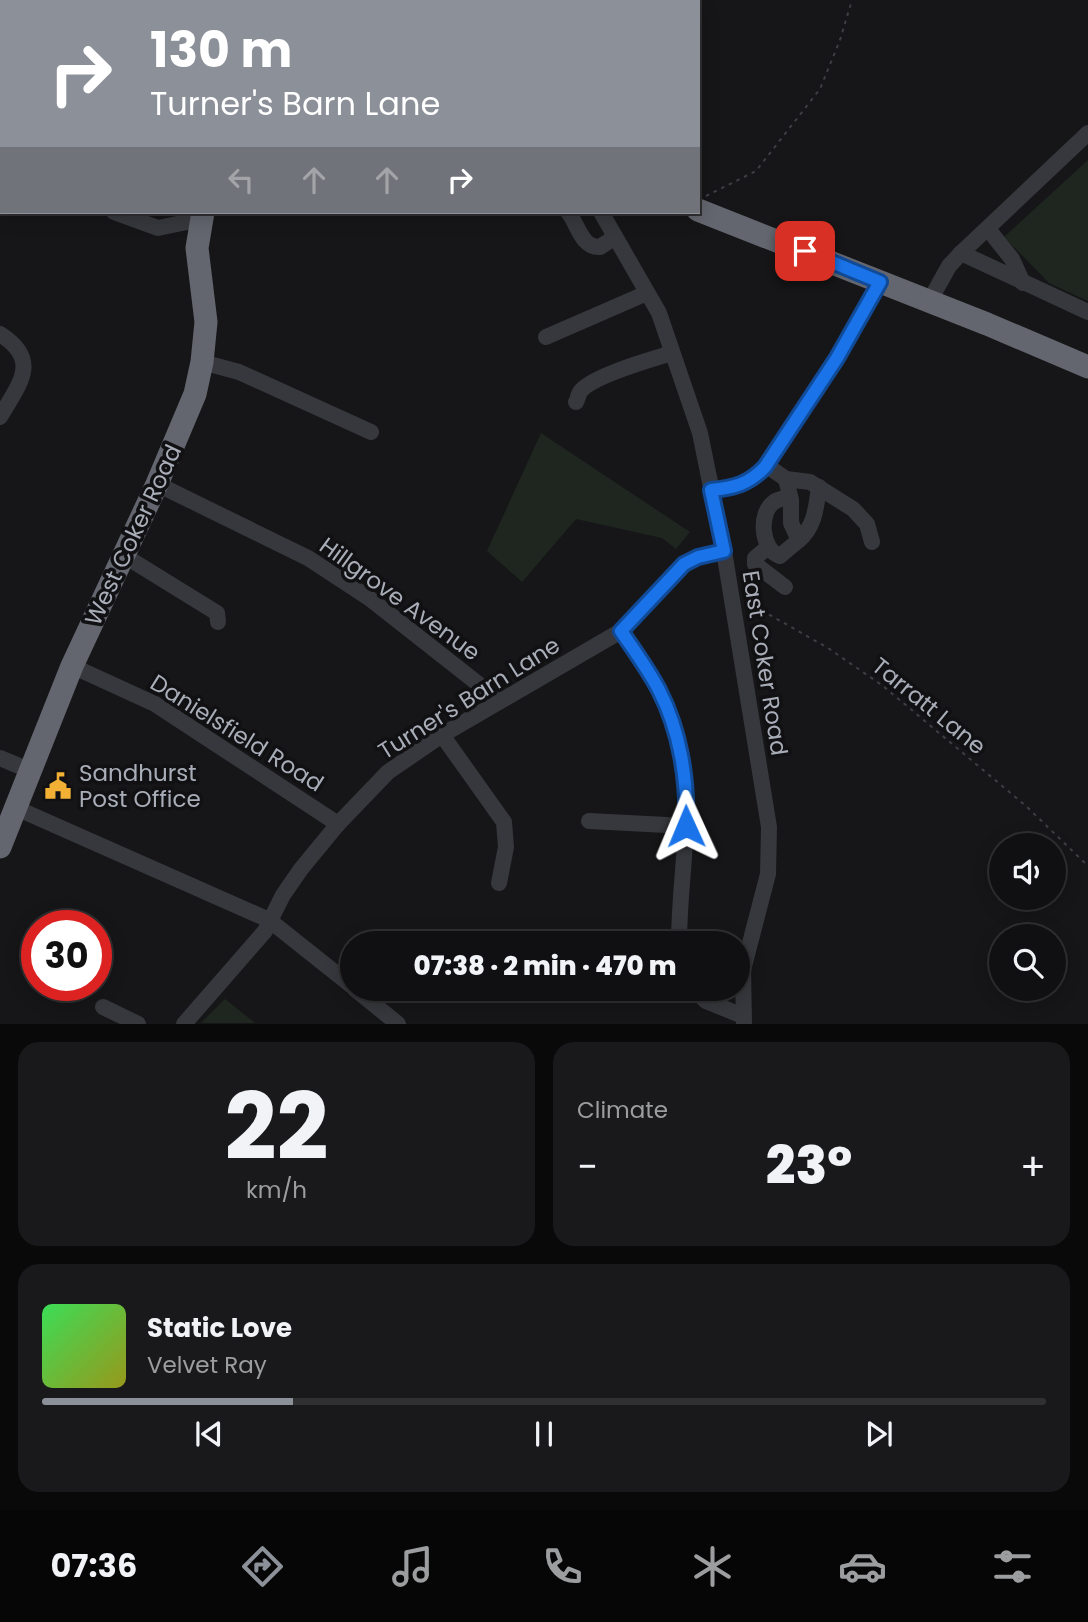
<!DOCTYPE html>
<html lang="en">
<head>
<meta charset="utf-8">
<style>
  body { margin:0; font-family:Poppins,sans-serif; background:#19191b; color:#f1f3f6; height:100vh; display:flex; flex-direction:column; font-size:26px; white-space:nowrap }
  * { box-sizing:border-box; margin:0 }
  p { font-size:23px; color:#9c9d9f }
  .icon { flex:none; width:38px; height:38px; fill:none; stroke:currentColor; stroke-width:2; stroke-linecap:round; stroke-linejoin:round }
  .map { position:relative; height:1024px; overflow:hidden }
  .details { display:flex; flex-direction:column; gap:18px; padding:18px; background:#09090a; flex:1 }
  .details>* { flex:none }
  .guide { position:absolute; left:0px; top:0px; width:700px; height:214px; box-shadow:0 4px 18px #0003,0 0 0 2px #303032; background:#8c9099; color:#fff; overflow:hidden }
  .buttons { position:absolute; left:989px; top:833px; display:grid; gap:14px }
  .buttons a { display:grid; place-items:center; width:77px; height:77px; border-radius:50%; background:#101012; box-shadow:0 4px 18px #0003,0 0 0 2px #303032; font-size:35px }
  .speed { position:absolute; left:21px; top:910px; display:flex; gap:14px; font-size:35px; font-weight:700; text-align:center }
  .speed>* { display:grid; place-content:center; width:91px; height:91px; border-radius:50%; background:#101012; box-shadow:0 4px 18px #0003,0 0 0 2px #303032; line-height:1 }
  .speed .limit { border:10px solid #d22; background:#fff; color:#111 }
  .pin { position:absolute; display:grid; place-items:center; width:60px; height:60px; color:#fff; margin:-30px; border-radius:14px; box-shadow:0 4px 10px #0006 }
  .me { position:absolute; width:77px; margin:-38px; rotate:359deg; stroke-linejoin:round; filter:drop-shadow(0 0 5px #0008) }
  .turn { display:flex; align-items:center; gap:24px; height:147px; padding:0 35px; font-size:32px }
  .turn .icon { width:91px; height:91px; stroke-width:2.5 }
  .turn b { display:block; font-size:49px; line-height:60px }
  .lanes { display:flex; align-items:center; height:66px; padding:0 35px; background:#0003; justify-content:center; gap:35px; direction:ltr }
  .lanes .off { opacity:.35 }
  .big { font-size:52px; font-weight:800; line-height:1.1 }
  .details .tile { flex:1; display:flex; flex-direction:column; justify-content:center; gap:10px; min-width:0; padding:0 24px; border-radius:21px; background:#19191b }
  .details .dial { align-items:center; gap:0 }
  .dial b { font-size:91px; line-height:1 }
  .song { display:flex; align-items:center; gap:21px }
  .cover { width:84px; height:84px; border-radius:10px; background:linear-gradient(135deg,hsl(130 70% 55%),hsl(60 70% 35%)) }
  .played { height:7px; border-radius:4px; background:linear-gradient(90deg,#8c9099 25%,#303032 25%) }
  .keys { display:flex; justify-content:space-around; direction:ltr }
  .heat { display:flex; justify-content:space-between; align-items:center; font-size:38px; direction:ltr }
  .details .tiles { flex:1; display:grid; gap:18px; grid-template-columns:1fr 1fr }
  .tile:last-child { grid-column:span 2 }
  .trip { position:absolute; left:340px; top:931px; width:410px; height:70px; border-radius:35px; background:#101012; box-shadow:0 4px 18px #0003,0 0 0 2px #303032; font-weight:800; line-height:70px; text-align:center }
  .dock { display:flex; height:112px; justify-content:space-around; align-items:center; background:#060607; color:#9c9d9f }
  .dock .icon { width:49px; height:49px }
  .dock .selected { color:#8c9099 }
  .dock b { font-size:32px; color:#f1f3f6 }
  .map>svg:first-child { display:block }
</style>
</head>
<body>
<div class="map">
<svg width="1088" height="1024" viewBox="0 0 1088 1024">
  <rect width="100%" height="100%" fill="#161618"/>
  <g fill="#1e261f">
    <polygon points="345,0 467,0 466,2"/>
    <polygon points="1088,160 1088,301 1049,283 1004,237"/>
    <polygon points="541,433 690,532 676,549 662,538 576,519 522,582 487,551"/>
    <polygon points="225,999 255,1023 201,1023"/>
  </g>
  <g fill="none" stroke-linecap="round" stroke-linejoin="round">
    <g stroke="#3d3f44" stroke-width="2" stroke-dasharray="3.5 5" stroke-linecap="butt">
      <polyline points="341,0 343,2"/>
      <polyline points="361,0 363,2"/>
      <polyline points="706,196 756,171 820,89 840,40 852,0"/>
      <polyline points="747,602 828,648 883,686 1026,806 1088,866"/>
    </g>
    <g stroke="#37383d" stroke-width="16">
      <polyline points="114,212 158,228 201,219"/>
      <path d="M568,212C578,224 581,248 600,247L615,237"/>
      <polyline points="601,212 659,313 700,433 724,551 769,827 768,874 743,970 744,1024"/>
      <polyline points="988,229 1012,259 1023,283"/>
      <polyline points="961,253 1088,312"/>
      <polyline points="929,302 949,266 961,253 1088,133"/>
      <path d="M0,334C41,360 20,383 0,417"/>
      <polyline points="546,337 647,293"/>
      <polyline points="202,362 239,372 371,432"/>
      <path d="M576,402C577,401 579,393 580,392C591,376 653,359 672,353"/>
      <polyline points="766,465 786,479 810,482 853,509 867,524 872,542"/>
      <path d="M786,479L791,500V523L799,540C815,526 816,508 819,487"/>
      <polyline points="157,484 308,558 369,598 500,701"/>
      <path d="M711,490C734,488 750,484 765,467L837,358L880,282"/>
      <path d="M790,497C785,498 778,499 774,502C758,513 761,550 780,556L799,540"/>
      <polyline points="768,547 755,558 755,564 785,587"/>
      <polyline points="123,555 217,613 218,622"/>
      <path d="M621,631C639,659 660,687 672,719C699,792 679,869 679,943"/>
      <polyline points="72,666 155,704 338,824"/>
      <polyline points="442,735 504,822 506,847 499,883"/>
      <polyline points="0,758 31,771"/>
      <polyline points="16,808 269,920 352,986"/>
      <polyline points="589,821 686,826"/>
      <polyline points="355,989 398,1024"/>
      <polyline points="694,989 706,1001 743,1016"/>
      <polyline points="103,1007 138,1024"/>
      <polyline points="184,1024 265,931 283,895 301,869 338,824 388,772 442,735 621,631 684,564 698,557 724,551"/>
    </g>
    <g stroke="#63666e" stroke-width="23">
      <polyline points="168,0 168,2"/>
      <polyline points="698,210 987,324 1088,367"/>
      <polyline points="0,847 72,666 157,484 195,394 202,362 206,322 197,248 203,212"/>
    </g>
  </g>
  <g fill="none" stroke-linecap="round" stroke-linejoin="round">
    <defs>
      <path id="route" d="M686,826C688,780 680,731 659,690C648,669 634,650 621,631L684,564L698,557L724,551L711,490C734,488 749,484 765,467L837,358L880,282L805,251"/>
    </defs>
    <use href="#route" stroke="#114b97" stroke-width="18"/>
    <use href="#route" stroke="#1a73e8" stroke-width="12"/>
  </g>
  <defs>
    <symbol id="civic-bare" viewBox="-9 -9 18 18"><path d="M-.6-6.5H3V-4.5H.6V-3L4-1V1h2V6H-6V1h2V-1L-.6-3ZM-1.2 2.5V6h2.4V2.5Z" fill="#f2b134" stroke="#111113" stroke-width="2.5" paint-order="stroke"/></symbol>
  </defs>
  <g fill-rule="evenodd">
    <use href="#civic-bare" x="39" y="767" width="38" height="38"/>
  </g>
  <g text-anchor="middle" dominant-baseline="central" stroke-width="7" stroke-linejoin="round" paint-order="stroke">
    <g font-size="23" fill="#a8adb8" stroke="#111113">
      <text transform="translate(133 535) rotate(-65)">West Coker Road</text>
      <text transform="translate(400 599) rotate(36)">Hillgrove Avenue</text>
      <text transform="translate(765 663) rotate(81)">East Coker Road</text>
      <text transform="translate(469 698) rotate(-32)">Turner's Barn Lane</text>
      <text transform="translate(929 706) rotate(39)">Tarratt Lane</text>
      <text transform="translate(237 733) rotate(32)">Danielsfield Road</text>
    </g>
    <g font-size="23" fill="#a8adb8" stroke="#111113" text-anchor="start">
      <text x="79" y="773">Sandhurst<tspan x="79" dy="26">Post Office</tspan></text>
    </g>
  </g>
</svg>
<div class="buttons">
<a><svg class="icon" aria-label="sound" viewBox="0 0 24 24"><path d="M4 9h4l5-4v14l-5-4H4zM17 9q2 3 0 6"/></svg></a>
<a><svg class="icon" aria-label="search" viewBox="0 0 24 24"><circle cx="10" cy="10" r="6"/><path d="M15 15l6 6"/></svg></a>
</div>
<div class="speed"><div class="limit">30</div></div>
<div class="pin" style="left:805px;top:251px;background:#d93025"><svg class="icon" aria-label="arrive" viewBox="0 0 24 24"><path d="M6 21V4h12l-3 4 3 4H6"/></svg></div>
<svg class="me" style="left:686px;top:826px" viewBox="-20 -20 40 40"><path d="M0-17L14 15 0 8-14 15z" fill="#1a73e8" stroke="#fff" stroke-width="4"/></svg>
<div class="trip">07:38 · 2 min · 470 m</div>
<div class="guide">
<div class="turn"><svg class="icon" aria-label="right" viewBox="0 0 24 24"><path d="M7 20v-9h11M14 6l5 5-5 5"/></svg><div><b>130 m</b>Turner's Barn Lane</div></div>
<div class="lanes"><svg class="icon off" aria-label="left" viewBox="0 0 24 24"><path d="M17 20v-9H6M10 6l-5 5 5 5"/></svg><svg class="icon off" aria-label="ahead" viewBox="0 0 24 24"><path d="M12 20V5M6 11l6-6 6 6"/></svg><svg class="icon off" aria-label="ahead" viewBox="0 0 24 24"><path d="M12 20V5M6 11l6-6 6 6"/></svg><svg class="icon" aria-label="right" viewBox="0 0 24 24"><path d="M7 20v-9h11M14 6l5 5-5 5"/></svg></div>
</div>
</div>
<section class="details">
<div class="tiles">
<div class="tile dial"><b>22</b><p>km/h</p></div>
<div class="tile"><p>Climate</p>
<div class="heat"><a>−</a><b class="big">23°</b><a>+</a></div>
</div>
<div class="tile">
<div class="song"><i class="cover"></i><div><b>Static Love</b><p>Velvet Ray</p></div></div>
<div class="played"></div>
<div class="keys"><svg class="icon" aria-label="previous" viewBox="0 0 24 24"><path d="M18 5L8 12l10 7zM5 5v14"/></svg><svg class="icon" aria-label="pause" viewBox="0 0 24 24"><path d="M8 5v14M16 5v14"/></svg><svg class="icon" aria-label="next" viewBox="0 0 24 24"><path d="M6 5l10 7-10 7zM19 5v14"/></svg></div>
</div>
</div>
</section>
<nav class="dock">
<b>07:36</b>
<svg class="icon selected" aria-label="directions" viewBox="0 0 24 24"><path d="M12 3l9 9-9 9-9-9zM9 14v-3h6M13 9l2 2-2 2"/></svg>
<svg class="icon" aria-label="music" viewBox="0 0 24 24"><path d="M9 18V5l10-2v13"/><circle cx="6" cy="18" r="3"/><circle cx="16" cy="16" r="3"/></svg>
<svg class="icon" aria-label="phone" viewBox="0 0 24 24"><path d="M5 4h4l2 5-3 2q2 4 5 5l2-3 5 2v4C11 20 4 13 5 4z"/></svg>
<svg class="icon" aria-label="climate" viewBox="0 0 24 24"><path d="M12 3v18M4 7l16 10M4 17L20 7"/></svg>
<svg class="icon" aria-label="car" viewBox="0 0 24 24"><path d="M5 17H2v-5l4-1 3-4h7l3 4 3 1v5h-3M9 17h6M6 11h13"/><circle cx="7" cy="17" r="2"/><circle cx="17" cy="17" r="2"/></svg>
<svg class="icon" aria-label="filters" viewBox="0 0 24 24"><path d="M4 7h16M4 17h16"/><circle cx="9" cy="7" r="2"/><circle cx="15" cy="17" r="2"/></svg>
</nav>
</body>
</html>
